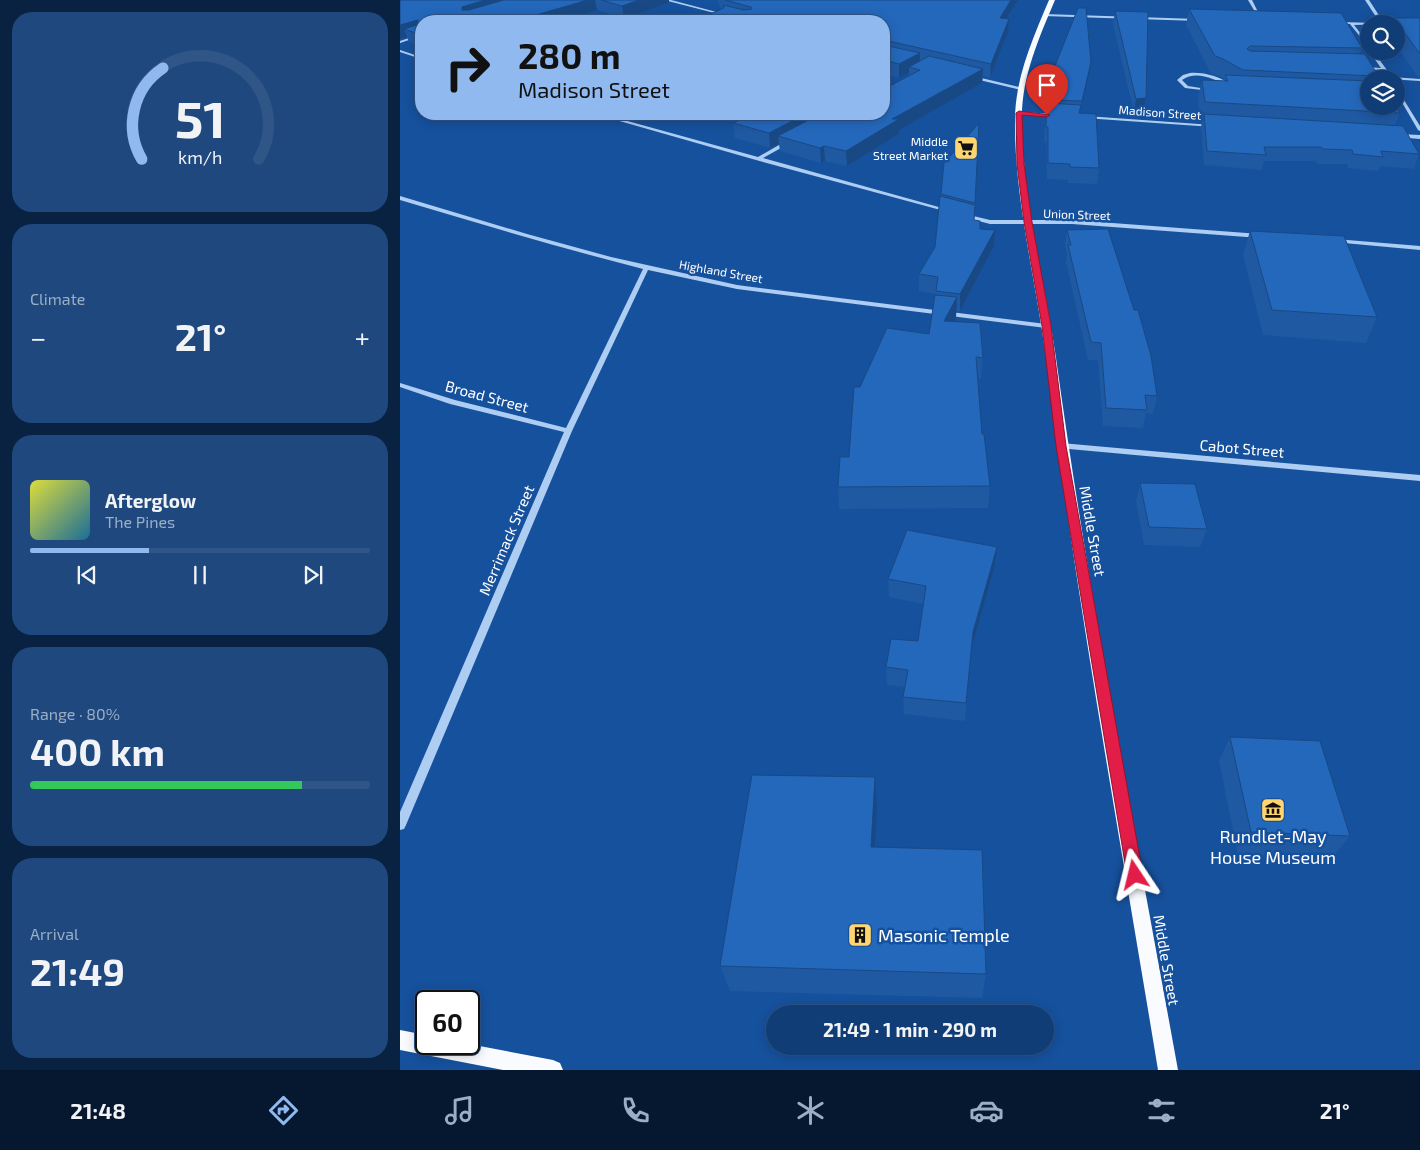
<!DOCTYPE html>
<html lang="en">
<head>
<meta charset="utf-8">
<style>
  body { margin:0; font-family:"Exo 2",sans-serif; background:#1e487e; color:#f1f3f6; height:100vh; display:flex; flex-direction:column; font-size:19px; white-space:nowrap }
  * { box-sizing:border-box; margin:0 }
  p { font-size:16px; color:#9caec5 }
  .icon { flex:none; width:28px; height:28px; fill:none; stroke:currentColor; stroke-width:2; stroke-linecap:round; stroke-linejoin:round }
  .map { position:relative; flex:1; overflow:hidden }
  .sheet { display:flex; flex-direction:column; gap:12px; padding:12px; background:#092241; width:400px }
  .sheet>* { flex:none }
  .banner { position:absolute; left:15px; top:15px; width:475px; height:105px; border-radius:20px; box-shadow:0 2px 12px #0003,0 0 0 1px #305688; background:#90b9f0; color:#111; overflow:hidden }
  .buttons { position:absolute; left:960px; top:15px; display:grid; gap:10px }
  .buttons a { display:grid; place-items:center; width:45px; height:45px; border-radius:50%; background:#103d76; box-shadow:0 2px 12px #0003,0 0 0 1px #305688; font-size:25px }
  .speed { position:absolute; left:15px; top:990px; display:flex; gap:10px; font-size:25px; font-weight:700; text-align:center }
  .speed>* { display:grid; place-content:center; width:65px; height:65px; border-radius:50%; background:#103d76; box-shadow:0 2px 12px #0003,0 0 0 1px #305688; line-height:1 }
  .speed .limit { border:2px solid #111; border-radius:8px; background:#fff; color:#111 }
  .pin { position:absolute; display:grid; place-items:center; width:42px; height:42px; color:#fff; margin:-51px -21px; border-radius:50% 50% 50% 0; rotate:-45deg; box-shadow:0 0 5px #0007 }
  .pin .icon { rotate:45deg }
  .me { position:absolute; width:55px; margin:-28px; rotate:350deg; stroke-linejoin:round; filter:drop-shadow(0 0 4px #0008) }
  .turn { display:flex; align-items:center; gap:18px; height:105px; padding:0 20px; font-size:22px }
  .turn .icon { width:65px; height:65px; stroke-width:2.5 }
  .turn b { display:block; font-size:35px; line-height:42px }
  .big { font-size:38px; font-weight:700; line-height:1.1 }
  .sheet .tile { flex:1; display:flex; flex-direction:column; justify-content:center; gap:8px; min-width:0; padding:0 18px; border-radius:20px; background:#1e487e }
  .sheet .dial { align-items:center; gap:0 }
  .dial svg { height:130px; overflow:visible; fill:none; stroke:#305688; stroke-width:7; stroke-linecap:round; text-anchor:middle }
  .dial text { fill:#f1f3f6; stroke:none }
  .song { display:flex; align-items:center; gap:15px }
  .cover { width:60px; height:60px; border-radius:8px; background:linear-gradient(135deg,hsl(60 70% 55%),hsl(200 70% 35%)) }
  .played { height:5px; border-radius:2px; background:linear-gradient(90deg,#90b9f0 35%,#305688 35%) }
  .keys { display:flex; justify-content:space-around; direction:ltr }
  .heat { display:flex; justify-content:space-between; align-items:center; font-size:28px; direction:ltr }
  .charge { height:8px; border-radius:4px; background:linear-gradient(90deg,#34c759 80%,#305688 0) }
  .trip { position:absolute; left:366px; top:1005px; width:288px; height:50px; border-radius:25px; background:#103d76; box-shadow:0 2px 12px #0003,0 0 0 1px #305688; font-weight:700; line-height:50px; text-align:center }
  .menu { display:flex; height:80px; justify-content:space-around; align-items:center; background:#06182f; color:#9caec5 }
  .menu .icon { width:35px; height:35px }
  .menu .active { color:#90b9f0 }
  .menu b { font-size:22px; color:#f1f3f6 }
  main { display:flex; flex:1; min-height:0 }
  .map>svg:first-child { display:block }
</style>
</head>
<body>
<main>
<section class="sheet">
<div class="tile dial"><svg viewBox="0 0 100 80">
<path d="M14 69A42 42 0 1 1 86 69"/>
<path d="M14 69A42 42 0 0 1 27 13" stroke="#90b9f0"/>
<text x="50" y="56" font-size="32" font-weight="700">51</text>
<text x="50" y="72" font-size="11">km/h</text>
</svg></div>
<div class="tile"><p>Climate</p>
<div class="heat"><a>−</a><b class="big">21°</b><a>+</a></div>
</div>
<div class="tile">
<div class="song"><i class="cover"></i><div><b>Afterglow</b><p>The Pines</p></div></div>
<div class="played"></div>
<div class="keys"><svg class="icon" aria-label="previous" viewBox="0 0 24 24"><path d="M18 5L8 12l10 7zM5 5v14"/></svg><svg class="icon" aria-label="pause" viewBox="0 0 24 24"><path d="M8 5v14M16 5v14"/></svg><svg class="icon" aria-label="next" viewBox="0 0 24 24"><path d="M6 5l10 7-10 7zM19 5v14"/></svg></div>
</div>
<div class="tile"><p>Range · 80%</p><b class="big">400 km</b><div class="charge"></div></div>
<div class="tile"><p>Arrival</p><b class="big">21:49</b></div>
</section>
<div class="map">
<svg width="1020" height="1070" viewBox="0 0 1020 1070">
  <rect width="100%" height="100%" fill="#16519d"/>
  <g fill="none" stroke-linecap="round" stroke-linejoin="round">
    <g fill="#adcdf3" fill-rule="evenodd">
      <polygon points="264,0 271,0 328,15 326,16"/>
      <polygon points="848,0 852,0 863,22 861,22"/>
      <polygon points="965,0 969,0 984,23 995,24 954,25 969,44 969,48 950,24 934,23 936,22 980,23"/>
      <polygon points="644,14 798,19 800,20 798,21 643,16"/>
      <polygon points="21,34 21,36 0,43 0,41"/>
      <polygon points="0,50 21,57 21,59 0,52"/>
      <polygon points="969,51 973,51 992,77 1020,79 1020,81 988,79 983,70 962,69 964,67 981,68"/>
      <path d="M790,73C805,72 820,77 832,85L828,86C814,79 796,70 782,80L788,86L813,90L811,91L785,88L777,80L783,75Z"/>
      <polygon points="573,76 623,88 623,89 621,90 571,78"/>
      <polygon points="996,87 1020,126 1020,131 1018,130 996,92"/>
      <polygon points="619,112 658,114 660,115 658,116 617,114 617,112"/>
      <polygon points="195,114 202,114 358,157 386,141 390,141 390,143 363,158 553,211 548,212 356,160"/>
      <polygon points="686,116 813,125 815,126 813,127 684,118 684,116"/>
      <polygon points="998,134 1020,135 1020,139 996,137 996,135"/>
      <path d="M0,196L127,234L211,257L337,285L646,324L649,326L646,328L337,289L248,270L172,431L6,825L4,829L0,830V812L164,432L50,404L0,387V383L55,400L166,428L243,269C161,248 80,224 0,200Z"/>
      <polygon points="565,214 590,220 672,220 860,234 863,236 860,238 672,224 590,224 563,217 562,216"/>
      <polygon points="935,239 1020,246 1020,250 933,242 933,240"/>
      <polygon points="661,443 1020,475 1020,481 658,448 657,446 658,444"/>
    </g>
    <g fill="#f9fbff" fill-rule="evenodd">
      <path d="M649,0H655C639,38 621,78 622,120C622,199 645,280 656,358C689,597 735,833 778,1070H758C719,833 676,596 646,358C636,281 614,197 615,120C615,78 633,38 649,0Z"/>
      <polygon points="0,1030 26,1035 26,1044 69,1044 153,1060 160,1063 163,1070 103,1070 0,1050"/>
    </g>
  </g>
  <g fill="#1f59a2">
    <polygon points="0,0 269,0 269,3 224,18 197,10 21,21 21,46 9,42 7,37 0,39"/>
    <polygon points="318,0 618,0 607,19 609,19 608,32 590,78 583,76 582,83 499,130 499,134 447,166 425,161 421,163 380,151 379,144 370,148 335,138 333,123 409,114 410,119 428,118 509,76 509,73 499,78 484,74 484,21 321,10"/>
    <polygon points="789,9 962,48 960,54 980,79 969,79 969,106 1000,113 995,125 1019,154 1014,169 980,166 978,171 948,168 947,164 918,164 916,161 864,161 862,170 804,165 801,127 802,121 800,121 798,98 802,80 824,81 824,79 819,76 811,74 786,25"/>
    <polygon points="715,11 746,98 743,112 734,113 713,24"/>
    <polygon points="994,18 1020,18 1020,77 1018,77 996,45 996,24 992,24"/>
    <polygon points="689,74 680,113 699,168 697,184 668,183 668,180 647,179 646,142 644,142 647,100"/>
    <polygon points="579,123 574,220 594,246 560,311 556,311 556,319 554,321 583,358 581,379 578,379 582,434 590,486 588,508 439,509 438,487 449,457 460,387 529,334 536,294 519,291 519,274 535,247 544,163"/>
    <polygon points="667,230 757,396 753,414 746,413 743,428 703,426 698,360 688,360 666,262 667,254 665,246"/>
    <polygon points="850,231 977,317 966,343 863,335 843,255"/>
    <polygon points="740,483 807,529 800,547 744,545 736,501"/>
    <polygon points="597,547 595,565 571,650 565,721 504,714 503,697 505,687 487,685 486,667 518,641 524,604 489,597 488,579"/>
    <polygon points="830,737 950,836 932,858 838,854 819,761"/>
    <polygon points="475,777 477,807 474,847 586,974 582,998 330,991 320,966"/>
  </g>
  <g fill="#194984">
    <polygon points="85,0 130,0 66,19 62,10 62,7"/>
    <polygon points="188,0 195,0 197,10 161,21 115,21"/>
    <polygon points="239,0 269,0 269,3 224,18 222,6"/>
    <polygon points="611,0 618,0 599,31 600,18"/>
    <polygon points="609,19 608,32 590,78 591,64"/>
    <polygon points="18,20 21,30 4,29 7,37 0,39 0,25"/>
    <polygon points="520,53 520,67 509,67 509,73 499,78 499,64"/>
    <polygon points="691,62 689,74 680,114 682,101"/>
    <polygon points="583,69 582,83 499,130 499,134 447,166 446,151 492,119"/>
    <polygon points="746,98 743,112 734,113 736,99"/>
    <polygon points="406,114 409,114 410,127 378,136 379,144 370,148 369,133"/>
    <polygon points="424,146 425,161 421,163 420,148"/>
    <polygon points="595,230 594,246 560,311 560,294"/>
    <polygon points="557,297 556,319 543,342 544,321"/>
    <polygon points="597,547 595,565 571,650 565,721 573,632"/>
    <polygon points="475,777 477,807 473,876 471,847"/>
  </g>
  <g fill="#2468bc" stroke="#194984">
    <polygon points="0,0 85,0 62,7 62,10 69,10 104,0 188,0 115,21 21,21 21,35 4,29 17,25 18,20 0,25"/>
    <polygon points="201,0 239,0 222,6"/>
    <polygon points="325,0 611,0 600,18 609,19 591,64 484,40 484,21 294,21 324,8 323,5 344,10 352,9 351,7"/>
    <polygon points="678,8 686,8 691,62 682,101 647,100 651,76"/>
    <polygon points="789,9 941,13 962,48 850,46 847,49 850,51 965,54 980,79 977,79 977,78 975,76 843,70 823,59 815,56"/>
    <polygon points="715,11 748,12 746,98 736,99"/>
    <polygon points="994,18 1020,18 1020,54"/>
    <polygon points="484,45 520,53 499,64 484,60"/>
    <polygon points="529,56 583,69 492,119 499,119 446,151 424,146 420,148 378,136 418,115 428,118 436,114 484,114 484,89 520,70 509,67"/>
    <polygon points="825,75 969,81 969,106 996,106 1000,113 805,102 802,80 828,81"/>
    <polygon points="647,103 681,105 679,113 696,114 699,168 670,167 670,164 648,163 648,127 646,127"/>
    <polygon points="352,114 406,114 369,133 333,123"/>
    <polygon points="804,114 1003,126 1019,154 981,151 983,157 953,154 952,150 923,149 921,147 864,147 866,155 807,151"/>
    <polygon points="579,123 575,203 541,194 544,163"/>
    <polygon points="540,196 575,205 574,220 580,221 580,229 595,230 560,294 536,291 538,277 519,274 535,247"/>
    <polygon points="708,229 734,310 738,310 751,356 757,396 745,395 747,410 706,408 701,343 691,342 668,245 671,245 667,230"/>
    <polygon points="850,231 944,236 977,317 872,310"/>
    <polygon points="535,295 557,297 544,321 580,323 583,358 576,357 582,434 584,434 590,486 438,487 440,457 449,457 454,387 460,387 487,328 529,334"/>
    <polygon points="740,483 795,484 807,529 749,527"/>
    <polygon points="507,530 597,547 573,632 566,703 503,697 508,670 486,667 491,639 518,641 526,586 488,579"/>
    <polygon points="830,737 920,741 950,836 851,832"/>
    <polygon points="352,775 475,777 471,847 582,850 586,974 320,966"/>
  </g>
  <polygon fill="#e11d48" stroke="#92132f" points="619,111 650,115 647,117 622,115 624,164 632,222 651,326 666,446 743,875 740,880 735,883 729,880 727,875 656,446 642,326 624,222 617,164 616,113"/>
  <defs>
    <symbol id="supermarket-square" viewBox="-11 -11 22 22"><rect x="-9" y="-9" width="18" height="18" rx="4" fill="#ffd56f" stroke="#16519d"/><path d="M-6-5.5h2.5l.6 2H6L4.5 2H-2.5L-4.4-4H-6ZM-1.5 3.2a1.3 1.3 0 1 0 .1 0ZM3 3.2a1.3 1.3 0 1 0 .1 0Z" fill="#111"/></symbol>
    <symbol id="museum-square" viewBox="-11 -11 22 22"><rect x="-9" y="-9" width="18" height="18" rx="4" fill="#ffd56f" stroke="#16519d"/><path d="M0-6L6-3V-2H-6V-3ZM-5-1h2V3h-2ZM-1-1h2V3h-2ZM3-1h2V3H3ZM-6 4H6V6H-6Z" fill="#111"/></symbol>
    <symbol id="building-square" viewBox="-11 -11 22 22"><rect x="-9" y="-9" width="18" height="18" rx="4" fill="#ffd56f" stroke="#16519d"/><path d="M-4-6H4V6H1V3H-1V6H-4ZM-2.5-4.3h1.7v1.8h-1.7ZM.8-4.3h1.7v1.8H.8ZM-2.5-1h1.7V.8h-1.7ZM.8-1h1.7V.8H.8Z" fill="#111"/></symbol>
  </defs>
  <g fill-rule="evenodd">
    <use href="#supermarket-square" x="552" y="134" width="28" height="28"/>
    <use href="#museum-square" x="859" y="796" width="28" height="28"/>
    <use href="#building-square" x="446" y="921" width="28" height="28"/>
  </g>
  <g text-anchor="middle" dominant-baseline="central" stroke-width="5" stroke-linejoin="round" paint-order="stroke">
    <g font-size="12" fill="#fff" stroke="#16519d">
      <text transform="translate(760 112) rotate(4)">Madison Street</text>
      <text transform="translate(677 214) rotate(2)">Union Street</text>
      <text transform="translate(321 271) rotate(10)">Highland Street</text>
    </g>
    <g font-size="12" fill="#fff" stroke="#16519d" text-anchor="end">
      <text x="548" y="141">Middle<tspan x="548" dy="14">Street Market</tspan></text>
    </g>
    <g font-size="15" fill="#fff" stroke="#16519d">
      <text transform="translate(87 396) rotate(15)">Broad Street</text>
      <text transform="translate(842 448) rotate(5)">Cabot Street</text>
      <text transform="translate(693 531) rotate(80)">Middle Street</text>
      <text transform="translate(106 540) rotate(-67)">Merrimack Street</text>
      <text transform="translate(767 960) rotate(80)">Middle Street</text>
    </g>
    <g font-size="18" fill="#fff" stroke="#16519d">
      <text x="873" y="836">Rundlet-May<tspan x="873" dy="21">House Museum</tspan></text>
      <text x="478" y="935" text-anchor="start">Masonic Temple</text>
    </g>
  </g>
</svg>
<div class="buttons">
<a><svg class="icon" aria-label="search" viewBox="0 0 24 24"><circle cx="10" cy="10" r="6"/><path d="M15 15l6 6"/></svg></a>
<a><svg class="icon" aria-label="layers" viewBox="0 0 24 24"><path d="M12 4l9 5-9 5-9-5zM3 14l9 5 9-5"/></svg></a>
</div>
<div class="speed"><div class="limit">60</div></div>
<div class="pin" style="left:647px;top:115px;background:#d93025"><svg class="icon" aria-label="arrive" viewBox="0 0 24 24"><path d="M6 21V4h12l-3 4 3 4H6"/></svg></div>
<svg class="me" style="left:735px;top:875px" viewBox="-20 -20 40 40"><path d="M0-17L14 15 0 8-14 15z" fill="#e11d48" stroke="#fff" stroke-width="4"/></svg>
<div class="trip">21:49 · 1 min · 290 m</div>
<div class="banner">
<div class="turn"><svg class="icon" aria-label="right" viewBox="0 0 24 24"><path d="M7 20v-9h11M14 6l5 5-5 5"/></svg><div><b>280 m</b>Madison Street</div></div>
</div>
</div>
</main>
<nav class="menu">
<b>21:48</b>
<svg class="icon active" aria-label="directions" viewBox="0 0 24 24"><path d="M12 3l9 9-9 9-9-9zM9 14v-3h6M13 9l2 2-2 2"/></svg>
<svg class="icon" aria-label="music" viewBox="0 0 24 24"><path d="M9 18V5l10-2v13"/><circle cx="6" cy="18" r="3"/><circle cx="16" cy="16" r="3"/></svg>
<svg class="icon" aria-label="phone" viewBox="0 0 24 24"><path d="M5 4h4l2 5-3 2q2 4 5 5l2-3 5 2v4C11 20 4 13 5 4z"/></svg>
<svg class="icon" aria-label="climate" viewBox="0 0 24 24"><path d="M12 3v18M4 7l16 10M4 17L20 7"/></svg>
<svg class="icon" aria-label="car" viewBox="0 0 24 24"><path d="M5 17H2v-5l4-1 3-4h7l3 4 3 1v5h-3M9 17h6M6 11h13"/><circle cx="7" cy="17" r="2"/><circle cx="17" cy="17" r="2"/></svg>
<svg class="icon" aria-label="filters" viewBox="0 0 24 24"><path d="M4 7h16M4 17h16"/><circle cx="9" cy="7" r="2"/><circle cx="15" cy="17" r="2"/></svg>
<b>21°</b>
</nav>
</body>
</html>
